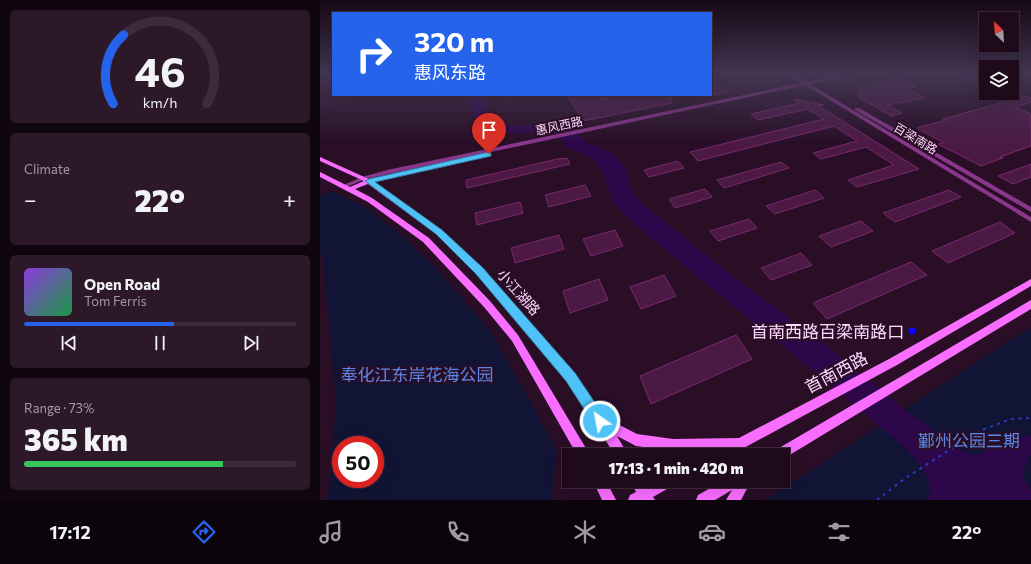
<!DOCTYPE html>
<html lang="en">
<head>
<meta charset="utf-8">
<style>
  body { margin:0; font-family:Commissioner,"Noto Sans SC",sans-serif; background:#2c1829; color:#f1f3f6; height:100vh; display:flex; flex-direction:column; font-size:15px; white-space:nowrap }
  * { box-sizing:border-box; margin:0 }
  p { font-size:13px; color:#a19aa3 }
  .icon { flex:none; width:22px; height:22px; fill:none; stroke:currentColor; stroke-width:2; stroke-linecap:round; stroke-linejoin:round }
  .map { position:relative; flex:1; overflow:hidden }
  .details { display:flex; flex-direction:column; gap:10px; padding:10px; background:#11060f; width:320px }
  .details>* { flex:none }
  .guide { position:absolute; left:12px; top:12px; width:380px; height:84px; border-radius:0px; box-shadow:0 4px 16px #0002,0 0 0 1px #3c2b3b; background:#2563eb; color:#fff; overflow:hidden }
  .needle { width:26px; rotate:335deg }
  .buttons { position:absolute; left:659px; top:12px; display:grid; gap:8px }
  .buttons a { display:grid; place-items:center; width:40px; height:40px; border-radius:0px; background:#1f0a1c; box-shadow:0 4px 16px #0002,0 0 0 1px #3c2b3b; font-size:20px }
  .speed { position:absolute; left:12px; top:436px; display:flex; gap:8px; font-size:20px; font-weight:700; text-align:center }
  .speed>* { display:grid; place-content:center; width:52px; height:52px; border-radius:50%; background:#1f0a1c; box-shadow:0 4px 16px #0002,0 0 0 1px #3c2b3b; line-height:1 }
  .speed .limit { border:6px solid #d22; background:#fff; color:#111 }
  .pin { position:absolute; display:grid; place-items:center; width:34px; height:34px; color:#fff; margin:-41px -17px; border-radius:50% 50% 50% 0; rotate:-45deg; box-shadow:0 0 4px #0007 }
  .pin .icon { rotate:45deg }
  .me { position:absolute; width:44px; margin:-22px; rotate:327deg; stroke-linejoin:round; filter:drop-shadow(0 0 3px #0008) }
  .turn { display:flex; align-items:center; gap:14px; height:84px; padding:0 16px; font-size:18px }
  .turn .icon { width:52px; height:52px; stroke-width:2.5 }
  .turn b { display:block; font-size:28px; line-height:34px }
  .big { font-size:30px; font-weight:800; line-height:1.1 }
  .details .card { flex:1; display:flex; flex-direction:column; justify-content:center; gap:6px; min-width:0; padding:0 14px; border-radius:6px; background:#2c1829 }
  .details .dial { align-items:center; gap:0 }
  .dial svg { height:104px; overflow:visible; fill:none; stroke:#3c2b3b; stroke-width:7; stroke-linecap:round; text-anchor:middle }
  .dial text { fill:#f1f3f6; stroke:none }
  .song { display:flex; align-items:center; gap:12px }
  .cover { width:48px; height:48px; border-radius:6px; background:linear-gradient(135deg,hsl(270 70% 55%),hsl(140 70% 35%)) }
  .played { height:4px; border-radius:2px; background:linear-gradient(90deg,#2563eb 55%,#3c2b3b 55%) }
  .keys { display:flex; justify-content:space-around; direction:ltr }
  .heat { display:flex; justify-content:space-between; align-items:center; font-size:22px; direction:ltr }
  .charge { height:6px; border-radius:3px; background:linear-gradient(90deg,#34c759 73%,#3c2b3b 0) }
  .trip { position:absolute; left:242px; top:448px; width:228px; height:40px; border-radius:0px; background:#1f0a1c; box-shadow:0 4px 16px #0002,0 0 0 1px #3c2b3b; font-weight:800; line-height:40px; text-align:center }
  .menu { display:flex; height:64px; justify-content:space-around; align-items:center; background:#0c040b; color:#a19aa3 }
  .menu .icon { width:28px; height:28px }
  .menu .on { color:#2563eb }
  .menu b { font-size:18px; color:#f1f3f6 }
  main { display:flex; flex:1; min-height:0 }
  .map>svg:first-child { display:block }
</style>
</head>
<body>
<main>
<section class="details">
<div class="card dial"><svg viewBox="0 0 100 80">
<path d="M14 69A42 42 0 1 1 86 69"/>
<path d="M14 69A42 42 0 0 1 22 16" stroke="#2563eb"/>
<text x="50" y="56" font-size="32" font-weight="700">46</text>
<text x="50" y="72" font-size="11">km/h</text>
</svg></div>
<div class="card"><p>Climate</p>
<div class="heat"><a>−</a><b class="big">22°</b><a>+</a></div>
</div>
<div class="card">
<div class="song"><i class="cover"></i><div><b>Open Road</b><p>Tom Ferris</p></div></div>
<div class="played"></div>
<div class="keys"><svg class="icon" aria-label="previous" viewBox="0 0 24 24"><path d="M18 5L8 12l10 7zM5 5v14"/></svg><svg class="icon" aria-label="pause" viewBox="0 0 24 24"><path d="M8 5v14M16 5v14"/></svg><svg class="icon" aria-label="next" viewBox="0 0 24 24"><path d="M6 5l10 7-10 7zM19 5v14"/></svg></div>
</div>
<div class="card"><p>Range · 73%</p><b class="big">365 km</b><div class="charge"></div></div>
</section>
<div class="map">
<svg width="711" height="500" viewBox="0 0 711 500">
  <rect width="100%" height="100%" fill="#290e26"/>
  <g fill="#111434" fill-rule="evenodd">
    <path d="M11,191L47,208L81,235L109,261L170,330L237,450L231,500H8L16,403L3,256L0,252V196ZM21,445H55V479H21Z"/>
    <polygon points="711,328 711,500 446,500 684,344"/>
  </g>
  <path fill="#2d074a" d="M148,95H163L173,120C187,131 229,123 248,124L253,126L265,142L293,153L305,167L310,186L315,196L326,207L419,281L507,346L593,416L642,450L652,455H659L679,443L711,435V455L709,457L703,472L704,480L711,491V500H608C615,479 601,465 587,450C496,369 398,297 306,216L294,203L283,174L274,159L248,148L235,132L193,134L159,129L147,98Z"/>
  <g fill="#4c1945" stroke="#79296f">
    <polygon points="666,74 666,82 657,84 634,75"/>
    <polygon points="580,78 597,86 586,89 605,98 567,105 582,113 572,116 539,98 540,88"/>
    <polygon points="396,82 408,92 391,95 391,83"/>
    <polygon points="247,95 280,95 280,99 300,95 351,95 352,103 263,121"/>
    <polygon points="705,96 711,98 711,102 695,107 711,114 711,146 680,157 683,158 661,166 618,144 624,143 597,128 626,120 623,119"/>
    <polygon points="474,99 504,105 499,106 599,169 537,187 528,180 574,165 546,147 501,159 493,153 537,141 514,126 378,161 370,152 504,119 488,109 438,120 431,114 479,103"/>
    <polygon points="242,158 243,159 247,158 250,164 147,188 146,180"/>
    <polygon points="358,161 364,168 329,177 324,170"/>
    <polygon points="461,162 469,168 404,188 397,180"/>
    <polygon points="711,164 711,177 693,184 678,176"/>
    <polygon points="265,185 271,196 229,207 225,195"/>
    <polygon points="385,189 392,197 355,208 349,199"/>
    <polygon points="495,190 504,198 455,214 446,206"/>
    <polygon points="629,190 641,197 575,222 563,213"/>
    <polygon points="200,202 203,213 157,225 155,213"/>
    <polygon points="429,219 437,228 398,241 390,231"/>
    <polygon points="541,221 553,231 511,247 499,236"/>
    <polygon points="680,222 695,233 628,263 612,251"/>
    <polygon points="295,230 303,246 271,256 263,239"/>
    <polygon points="239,235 244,249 195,263 191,248"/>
    <polygon points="481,253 492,265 451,280 441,268"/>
    <polygon points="591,262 607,275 507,319 493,303"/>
    <polygon points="344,275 356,296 321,309 310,287"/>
    <polygon points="279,279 288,300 250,313 243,291"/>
    <polygon points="416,335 432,359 331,404 320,376"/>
  </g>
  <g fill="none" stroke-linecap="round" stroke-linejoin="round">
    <polyline stroke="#273bc2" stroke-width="2" stroke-dasharray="3 4.5" stroke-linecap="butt" points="557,500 584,479 659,431 691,419 711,418"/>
    <g fill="#89368b" fill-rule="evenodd">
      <polygon points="468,74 474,74 486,82 521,74 532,74 490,84 711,217 711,222 485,85 68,174 46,179 24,188 21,186 42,177 67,170 481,83"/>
      <polygon points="535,74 545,74 525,79 523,78"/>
      <polygon points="535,108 539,108 711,207 711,212 535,110"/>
    </g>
    <g fill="#f96dff" fill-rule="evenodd">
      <polygon points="0,157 51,180 122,230 162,269 255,373 284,417 317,434 353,439 419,438 569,359 711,279 711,286 577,365 411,455 393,455 395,451 397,450 353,451 316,446 297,436 308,455 295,455 247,381 156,273 116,234 48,184 35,189 52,198 109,238 170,301 198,335 270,455 257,455 192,341 164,307 103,242 48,202 0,177 0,172 30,187 44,181 0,161"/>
      <polygon points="711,300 711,309 463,459 463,455 452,455 454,451"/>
      <polygon points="273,481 286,481 296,500 282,500"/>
      <polygon points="311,481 324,481 327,486 337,481 356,481 354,485 333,497 335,500 308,500 310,495 316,492"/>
      <polygon points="403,481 431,481 421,500 406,500 412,490 395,500 376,500 378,495"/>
    </g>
  </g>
  <linearGradient id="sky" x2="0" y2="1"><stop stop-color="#170815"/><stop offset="0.51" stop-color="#433652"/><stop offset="1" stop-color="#433652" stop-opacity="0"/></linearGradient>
  <rect width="711" height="144" fill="url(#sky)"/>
  <polygon fill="#4fc3f7" stroke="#337fa1" points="169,152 171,153 171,156 55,182 122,230 163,268 255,373 284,416 286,421 284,426 280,428 275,426 246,381 156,274 116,234 45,181 49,179"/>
  <rect fill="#0b02ff" stroke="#290e26" stroke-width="1.5" x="588" y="327" width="8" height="8" rx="2"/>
  <g text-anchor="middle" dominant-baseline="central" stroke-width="4" stroke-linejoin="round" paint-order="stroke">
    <g font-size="12" fill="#ffd6fd" stroke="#290e26">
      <text transform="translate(239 125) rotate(-12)">惠风西路</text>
      <text transform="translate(596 138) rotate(31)">百梁南路</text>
    </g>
    <g font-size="14" fill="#ffd6fd" stroke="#290e26">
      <text transform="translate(199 292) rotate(48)">小江湖路</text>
    </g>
    <g font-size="17" fill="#ffd6fd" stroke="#290e26" text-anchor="end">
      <text x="584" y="331">首南西路百梁南路口</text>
    </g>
    <g font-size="17" fill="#ffd6fd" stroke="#290e26">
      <text transform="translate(516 372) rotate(-28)">首南西路</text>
    </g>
    <g font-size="17" fill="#5987e8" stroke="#290e26">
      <text x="97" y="374">奉化江东岸花海公园</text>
      <text x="649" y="440">鄞州公园三期</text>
    </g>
  </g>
</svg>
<div class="buttons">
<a><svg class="needle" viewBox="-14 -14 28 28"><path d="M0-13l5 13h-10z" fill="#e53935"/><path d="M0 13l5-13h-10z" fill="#a19aa3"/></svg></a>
<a><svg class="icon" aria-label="layers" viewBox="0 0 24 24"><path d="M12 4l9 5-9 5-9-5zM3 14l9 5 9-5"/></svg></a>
</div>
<div class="speed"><div class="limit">50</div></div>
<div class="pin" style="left:169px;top:154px;background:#d93025"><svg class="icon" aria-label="arrive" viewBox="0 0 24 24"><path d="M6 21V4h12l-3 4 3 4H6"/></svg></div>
<svg class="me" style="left:280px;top:421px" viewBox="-20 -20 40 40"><circle r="17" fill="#4fc3f7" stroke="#fff" stroke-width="3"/><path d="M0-11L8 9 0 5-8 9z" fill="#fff"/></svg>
<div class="trip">17:13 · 1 min · 420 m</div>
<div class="guide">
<div class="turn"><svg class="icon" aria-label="right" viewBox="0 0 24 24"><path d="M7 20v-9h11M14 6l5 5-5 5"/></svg><div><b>320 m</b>惠风东路</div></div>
</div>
</div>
</main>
<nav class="menu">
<b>17:12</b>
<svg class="icon on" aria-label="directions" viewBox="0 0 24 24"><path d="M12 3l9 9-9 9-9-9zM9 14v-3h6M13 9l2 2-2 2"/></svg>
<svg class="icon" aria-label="music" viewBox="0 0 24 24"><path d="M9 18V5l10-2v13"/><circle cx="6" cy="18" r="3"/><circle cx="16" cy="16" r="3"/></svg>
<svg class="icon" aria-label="phone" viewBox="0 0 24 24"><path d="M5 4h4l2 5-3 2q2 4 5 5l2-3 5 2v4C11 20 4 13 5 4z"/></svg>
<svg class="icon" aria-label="climate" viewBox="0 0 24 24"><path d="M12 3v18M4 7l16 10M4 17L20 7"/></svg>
<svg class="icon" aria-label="car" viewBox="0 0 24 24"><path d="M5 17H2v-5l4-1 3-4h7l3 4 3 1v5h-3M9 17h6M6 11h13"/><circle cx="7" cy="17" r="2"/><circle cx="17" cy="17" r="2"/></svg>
<svg class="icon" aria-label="filters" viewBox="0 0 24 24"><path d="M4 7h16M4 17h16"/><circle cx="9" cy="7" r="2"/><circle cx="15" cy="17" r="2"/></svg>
<b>22°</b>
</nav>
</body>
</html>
